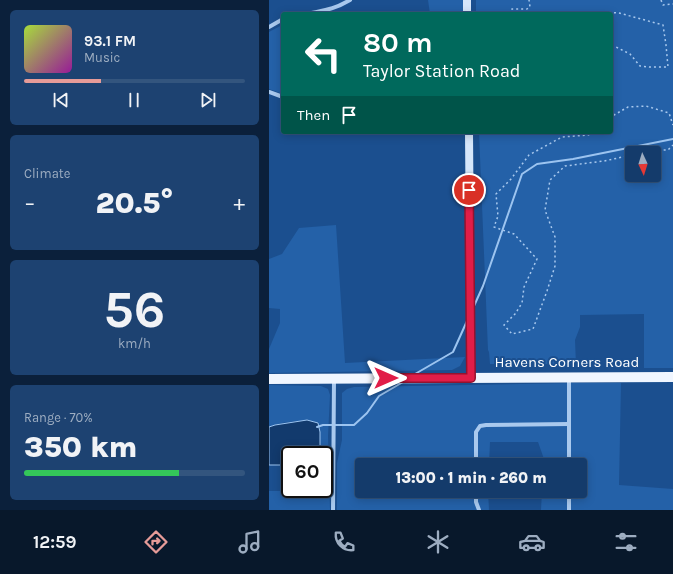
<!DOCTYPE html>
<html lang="en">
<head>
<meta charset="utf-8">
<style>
  body { margin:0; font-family:Karla,sans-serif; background:#1d4271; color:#f1f3f6; height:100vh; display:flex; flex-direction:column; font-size:15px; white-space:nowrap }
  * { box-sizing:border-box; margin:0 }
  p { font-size:13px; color:#9dadc1 }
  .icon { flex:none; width:22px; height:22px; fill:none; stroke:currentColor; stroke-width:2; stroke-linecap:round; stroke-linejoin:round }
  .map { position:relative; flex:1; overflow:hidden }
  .sheet { display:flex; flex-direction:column; gap:10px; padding:10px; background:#0b203b; width:269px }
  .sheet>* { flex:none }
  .top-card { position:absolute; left:12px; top:12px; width:332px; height:122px; border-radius:4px; box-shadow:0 2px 10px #0003,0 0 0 1px #33557e; background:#00695c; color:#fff; overflow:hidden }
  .needle { width:26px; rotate:176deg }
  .tools { position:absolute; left:356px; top:146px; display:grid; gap:8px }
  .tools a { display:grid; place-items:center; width:36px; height:36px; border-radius:4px; background:#143b6b; box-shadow:0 2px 10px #0003,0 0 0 1px #33557e; font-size:20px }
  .speed { position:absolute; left:12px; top:446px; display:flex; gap:8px; font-size:20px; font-weight:700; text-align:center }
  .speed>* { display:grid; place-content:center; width:52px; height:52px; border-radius:50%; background:#143b6b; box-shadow:0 2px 10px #0003,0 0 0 1px #33557e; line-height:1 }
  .speed .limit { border:2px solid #111; border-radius:6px; background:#fff; color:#111 }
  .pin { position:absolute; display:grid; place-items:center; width:34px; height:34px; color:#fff; margin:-17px; border:2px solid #fff; border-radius:50%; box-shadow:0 1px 4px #0007 }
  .me { position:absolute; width:44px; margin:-22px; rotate:90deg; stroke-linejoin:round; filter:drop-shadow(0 0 3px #0008) }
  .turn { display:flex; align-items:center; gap:14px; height:84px; padding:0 16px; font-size:18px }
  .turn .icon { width:52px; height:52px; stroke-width:2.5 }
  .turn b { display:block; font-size:28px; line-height:34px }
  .then { display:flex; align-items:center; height:38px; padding:0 16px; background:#0003; gap:8px; font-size:15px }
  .big { font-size:30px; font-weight:800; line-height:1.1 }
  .sheet .widget { flex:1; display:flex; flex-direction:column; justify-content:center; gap:6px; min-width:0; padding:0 14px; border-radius:6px; background:#1d4271 }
  .sheet .dial { align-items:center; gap:0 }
  .dial b { font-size:52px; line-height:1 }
  .song { display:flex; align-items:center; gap:12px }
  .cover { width:48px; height:48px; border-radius:6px; background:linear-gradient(135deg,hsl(80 70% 55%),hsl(300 70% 35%)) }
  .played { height:4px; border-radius:2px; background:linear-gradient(90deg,#e69b98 35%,#33557e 35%) }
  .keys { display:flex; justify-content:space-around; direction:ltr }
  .heat { display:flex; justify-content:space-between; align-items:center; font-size:22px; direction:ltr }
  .charge { height:6px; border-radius:3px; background:linear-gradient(90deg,#34c759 70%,#33557e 0) }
  .trip { position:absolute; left:86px; top:458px; width:232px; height:40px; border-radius:4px; background:#143b6b; box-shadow:0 2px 10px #0003,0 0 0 1px #33557e; font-weight:800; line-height:40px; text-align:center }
  .tabs { display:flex; height:64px; justify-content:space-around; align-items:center; background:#08182b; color:#9dadc1 }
  .tabs .icon { width:28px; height:28px }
  .tabs .active { color:#e69b98 }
  .tabs b { font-size:18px; color:#f1f3f6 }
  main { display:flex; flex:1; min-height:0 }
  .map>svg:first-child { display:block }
</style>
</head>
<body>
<main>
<section class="sheet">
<div class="widget">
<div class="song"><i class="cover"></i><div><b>93.1 FM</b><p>Music</p></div></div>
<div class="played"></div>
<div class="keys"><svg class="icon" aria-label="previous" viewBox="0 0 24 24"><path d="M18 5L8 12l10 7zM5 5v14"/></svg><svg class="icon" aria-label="pause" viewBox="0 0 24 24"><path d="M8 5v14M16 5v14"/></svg><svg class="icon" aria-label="next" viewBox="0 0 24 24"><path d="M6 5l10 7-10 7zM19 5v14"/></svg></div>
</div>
<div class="widget"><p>Climate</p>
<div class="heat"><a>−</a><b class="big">20.5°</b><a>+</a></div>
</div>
<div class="widget dial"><b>56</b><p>km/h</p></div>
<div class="widget"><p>Range · 70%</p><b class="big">350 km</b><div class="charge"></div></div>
</section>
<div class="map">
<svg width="404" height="510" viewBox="0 0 404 510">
  <rect width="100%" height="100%" fill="#1b4f8f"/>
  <g fill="#2461a8" fill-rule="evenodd">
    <polygon points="159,0 195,0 195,14 161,14"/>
    <path d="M207,0H404V368H375V314L311,315V327L306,340L307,364H221L220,352L219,350L210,132H342V14H207ZM363,153H385V175H363Z"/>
    <polygon points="13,25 14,28 14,94 0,89 0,32"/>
    <polygon points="67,225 76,363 196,357 191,366 183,370 0,373 0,349 11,323 11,309 0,308 0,259 13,254 30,228"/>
    <polygon points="305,383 352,383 350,485 404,489 404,510 272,510 273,491 311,491 311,465 275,465 275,459 269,442 221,442 220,465 93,465 93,491 219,491 220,510 68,510 68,463 73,440 73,393 78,389 85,387"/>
    <path d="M0,385L52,386L59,389L61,395L59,436L61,510H0V491H43V489H55V455H51V432L49,423C34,419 14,421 0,427Z"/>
  </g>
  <polygon fill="#123a6d" stroke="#9cc4f0" points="38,420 49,423 51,432 51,455 21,455 21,465 0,465 0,427 6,425"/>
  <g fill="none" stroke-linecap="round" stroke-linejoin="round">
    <g stroke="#9cc4f0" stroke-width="2">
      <polyline points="205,306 214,286 253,174 268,164 304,159 404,139"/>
      <polyline points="146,374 184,352 198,321"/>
      <polyline points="48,427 54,425 85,425 98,413 110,396 134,382"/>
    </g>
    <g stroke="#a9c9ee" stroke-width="1.5" stroke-dasharray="2 3" stroke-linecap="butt">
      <polyline points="392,0 394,5 404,4"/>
      <polyline points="335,12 350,13 394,25 397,45 399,67 380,67 371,66 361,54 347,47"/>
      <polyline points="240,14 243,9 258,9 261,7 260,0"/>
      <polyline points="342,125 345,115 359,107 377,106 400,113 404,125"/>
      <polyline points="325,132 319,135 293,137 260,155 242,179 227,194 229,216 225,227 245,234 268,259 255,287 253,303 246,314 235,325 243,334 264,329 278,291 286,266 286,237 276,210 281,180 296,166 335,161 363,155"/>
      <polyline points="370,153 383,150 399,150 404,145"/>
    </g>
    <g stroke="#a9c9ee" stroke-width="4">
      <path d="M37,14C56,10 64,10 81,0"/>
      <polyline points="0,27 14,19"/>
      <polyline points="0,92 14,97"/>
      <polyline points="207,465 207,432 211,426 217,425 300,424"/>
      <polyline points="300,465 300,378"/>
      <polyline points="207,491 207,502 210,510"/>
      <polyline points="64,510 65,378"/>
      <polyline points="300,510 300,491"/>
    </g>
    <g stroke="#d6e6fa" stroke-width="8">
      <polyline points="198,0 198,14"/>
      <polyline points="200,132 202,378"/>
    </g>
    <polyline stroke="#f0f6ff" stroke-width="10" points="0,379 404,377"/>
  </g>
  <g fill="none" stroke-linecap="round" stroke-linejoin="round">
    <defs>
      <polyline id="route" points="117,378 202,378 200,190"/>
    </defs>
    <use href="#route" stroke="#92132f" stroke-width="10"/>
    <use href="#route" stroke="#e11d48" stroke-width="7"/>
  </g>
  <g text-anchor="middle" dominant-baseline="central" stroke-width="4" stroke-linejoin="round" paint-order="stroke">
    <g font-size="15" fill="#fff" stroke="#1b4f8f">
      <text x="298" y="362">Havens Corners Road</text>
    </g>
  </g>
</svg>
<div class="tools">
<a><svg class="needle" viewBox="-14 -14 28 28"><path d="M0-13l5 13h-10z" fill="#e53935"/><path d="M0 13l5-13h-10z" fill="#9dadc1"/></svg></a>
</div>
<div class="speed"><div class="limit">60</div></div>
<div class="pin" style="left:200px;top:190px;background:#d93025"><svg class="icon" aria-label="arrive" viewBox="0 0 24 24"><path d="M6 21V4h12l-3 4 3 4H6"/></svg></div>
<svg class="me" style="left:117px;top:378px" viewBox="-20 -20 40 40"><path d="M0-17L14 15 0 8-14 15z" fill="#e11d48" stroke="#fff" stroke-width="4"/></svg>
<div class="trip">13:00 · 1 min · 260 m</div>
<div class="top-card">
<div class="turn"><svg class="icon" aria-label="left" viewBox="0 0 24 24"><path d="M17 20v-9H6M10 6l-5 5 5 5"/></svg><div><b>80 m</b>Taylor Station Road</div></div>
<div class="then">Then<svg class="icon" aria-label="arrive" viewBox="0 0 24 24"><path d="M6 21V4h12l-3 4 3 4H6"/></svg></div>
</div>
</div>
</main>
<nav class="tabs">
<b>12:59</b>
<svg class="icon active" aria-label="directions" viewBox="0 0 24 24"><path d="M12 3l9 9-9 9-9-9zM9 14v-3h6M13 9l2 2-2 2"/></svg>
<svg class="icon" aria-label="music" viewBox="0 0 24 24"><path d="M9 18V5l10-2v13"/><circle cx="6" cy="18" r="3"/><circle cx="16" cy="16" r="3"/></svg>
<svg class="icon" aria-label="phone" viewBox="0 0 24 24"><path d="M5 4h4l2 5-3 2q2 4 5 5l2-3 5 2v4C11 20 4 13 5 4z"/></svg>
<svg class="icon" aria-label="climate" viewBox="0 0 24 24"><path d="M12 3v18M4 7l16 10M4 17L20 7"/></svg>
<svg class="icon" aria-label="car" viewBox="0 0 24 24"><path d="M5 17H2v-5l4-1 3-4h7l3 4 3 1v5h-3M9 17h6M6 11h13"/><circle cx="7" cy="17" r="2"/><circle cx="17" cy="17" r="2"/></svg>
<svg class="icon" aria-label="filters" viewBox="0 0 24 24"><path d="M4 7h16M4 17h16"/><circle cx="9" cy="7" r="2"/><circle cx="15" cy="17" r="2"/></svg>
</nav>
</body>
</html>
